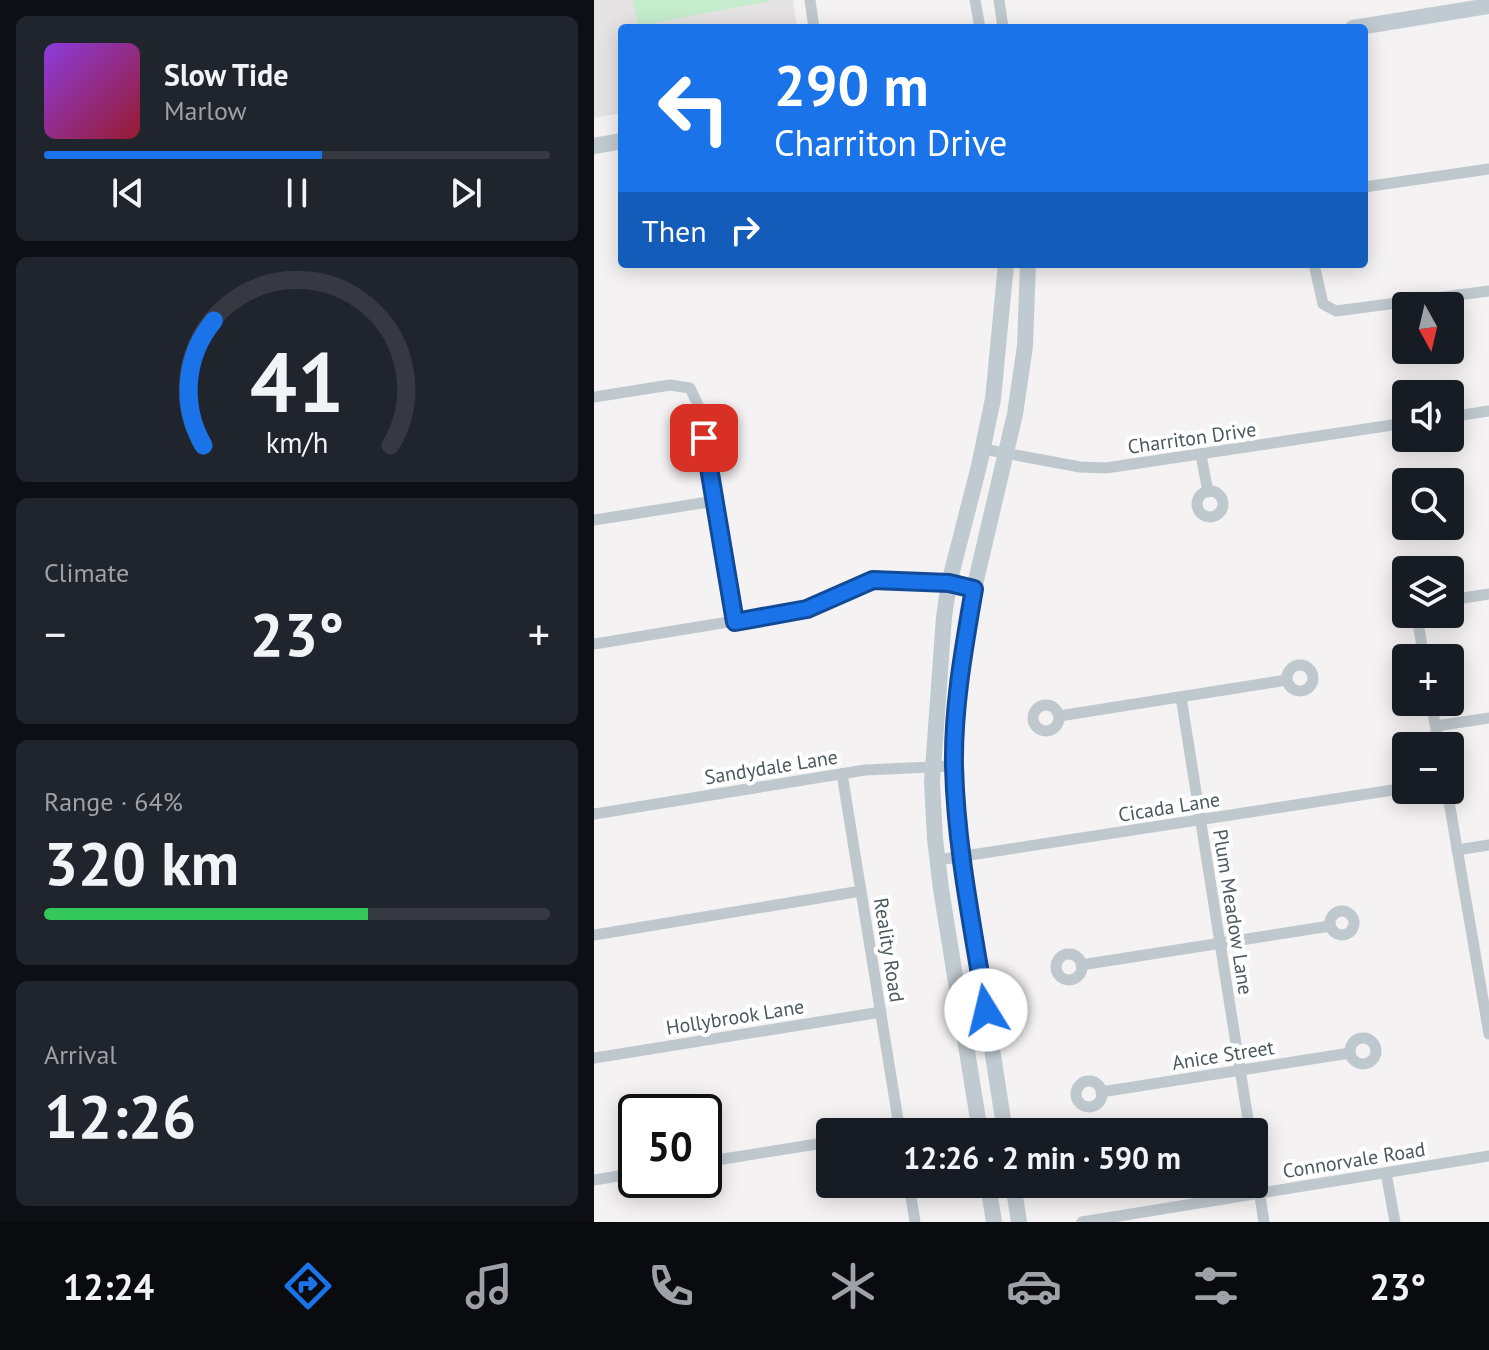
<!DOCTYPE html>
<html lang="en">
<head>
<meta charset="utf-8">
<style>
  body { margin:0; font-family:"PT Sans",sans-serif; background:#20242c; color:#f1f3f6; height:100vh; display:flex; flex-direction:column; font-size:30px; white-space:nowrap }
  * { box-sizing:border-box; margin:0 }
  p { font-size:26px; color:#9ea1a6 }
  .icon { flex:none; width:44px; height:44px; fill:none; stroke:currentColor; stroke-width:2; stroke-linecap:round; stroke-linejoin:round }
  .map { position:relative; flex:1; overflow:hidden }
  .side { display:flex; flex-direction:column; gap:16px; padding:16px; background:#0d0f14; width:594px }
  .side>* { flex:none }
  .top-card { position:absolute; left:24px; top:24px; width:750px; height:244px; border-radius:8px; box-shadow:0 4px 20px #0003; background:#1a73e8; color:#fff; overflow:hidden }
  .needle { width:52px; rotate:172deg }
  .controls { position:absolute; left:798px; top:292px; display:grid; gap:16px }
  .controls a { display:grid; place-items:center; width:72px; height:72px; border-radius:8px; background:#171b24; box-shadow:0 4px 20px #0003; font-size:40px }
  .speed { position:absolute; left:24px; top:1094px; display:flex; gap:16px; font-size:40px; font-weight:700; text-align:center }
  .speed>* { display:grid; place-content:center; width:104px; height:104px; border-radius:50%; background:#171b24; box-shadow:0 4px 20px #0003; line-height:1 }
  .speed .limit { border:4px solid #111; border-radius:12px; background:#fff; color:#111 }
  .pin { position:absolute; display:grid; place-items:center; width:68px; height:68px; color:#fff; margin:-34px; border-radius:16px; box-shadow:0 4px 12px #0006 }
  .me { position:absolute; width:88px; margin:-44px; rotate:351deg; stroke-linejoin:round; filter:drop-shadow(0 0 6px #0008) }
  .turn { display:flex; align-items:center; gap:28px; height:168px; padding:0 24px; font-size:36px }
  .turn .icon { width:104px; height:104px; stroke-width:2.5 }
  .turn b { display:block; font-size:56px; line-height:68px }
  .then { display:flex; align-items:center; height:76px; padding:0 24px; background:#0003; gap:16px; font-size:30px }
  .big { font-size:60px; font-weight:600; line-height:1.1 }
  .side .tile { flex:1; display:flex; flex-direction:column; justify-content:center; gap:12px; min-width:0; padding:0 28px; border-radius:12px; background:#20242c }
  .side .dial { align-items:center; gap:0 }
  .dial svg { height:208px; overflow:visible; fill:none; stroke:#363941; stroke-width:7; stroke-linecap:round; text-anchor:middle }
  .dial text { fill:#f1f3f6; stroke:none }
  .song { display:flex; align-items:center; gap:24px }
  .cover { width:96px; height:96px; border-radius:12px; background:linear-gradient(135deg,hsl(270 70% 55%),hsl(350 70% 35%)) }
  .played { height:8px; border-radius:4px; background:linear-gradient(90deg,#1a73e8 55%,#363941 55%) }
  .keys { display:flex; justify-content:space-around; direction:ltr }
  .heat { display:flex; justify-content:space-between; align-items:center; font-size:44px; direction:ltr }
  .charge { height:12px; border-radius:6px; background:linear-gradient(90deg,#34c759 64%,#363941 0) }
  .trip { position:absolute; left:222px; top:1118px; width:452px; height:80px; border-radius:8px; background:#171b24; box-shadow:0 4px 20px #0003; font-weight:600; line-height:80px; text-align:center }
  .tabs { display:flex; height:128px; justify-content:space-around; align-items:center; background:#090b0e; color:#9ea1a6 }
  .tabs .icon { width:56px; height:56px }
  .tabs .on { color:#1a73e8 }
  .tabs b { font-size:36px; color:#f1f3f6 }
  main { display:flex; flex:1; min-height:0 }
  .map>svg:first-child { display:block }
</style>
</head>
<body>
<main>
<section class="side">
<div class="tile">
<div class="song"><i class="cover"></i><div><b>Slow Tide</b><p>Marlow</p></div></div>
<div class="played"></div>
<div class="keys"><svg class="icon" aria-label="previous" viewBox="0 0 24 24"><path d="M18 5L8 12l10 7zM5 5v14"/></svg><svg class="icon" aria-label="pause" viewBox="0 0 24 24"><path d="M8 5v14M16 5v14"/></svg><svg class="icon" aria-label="next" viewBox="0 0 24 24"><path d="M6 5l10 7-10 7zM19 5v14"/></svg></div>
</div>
<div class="tile dial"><svg viewBox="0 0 100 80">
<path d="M14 69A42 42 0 1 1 86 69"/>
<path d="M14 69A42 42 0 0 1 18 21" stroke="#1a73e8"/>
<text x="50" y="56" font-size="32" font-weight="700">41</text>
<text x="50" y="72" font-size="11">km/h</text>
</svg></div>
<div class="tile"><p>Climate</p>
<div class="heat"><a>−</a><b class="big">23°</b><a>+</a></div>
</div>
<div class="tile"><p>Range · 64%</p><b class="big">320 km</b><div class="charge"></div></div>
<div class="tile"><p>Arrival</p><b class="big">12:26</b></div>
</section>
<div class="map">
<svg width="895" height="1222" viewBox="0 0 895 1222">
  <rect width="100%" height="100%" fill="#f4f2f2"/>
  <polygon fill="#e5e3e4" points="0,0 199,0 203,28 28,28 28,113 0,118"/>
  <polygon fill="#c6ecce" points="39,0 176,0 176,1 44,26"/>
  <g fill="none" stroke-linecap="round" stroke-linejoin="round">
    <g stroke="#bfc8cd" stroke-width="11">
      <polyline points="216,0 220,28"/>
      <polyline points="381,0 386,28"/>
      <polyline points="405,0 409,28"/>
      <polyline points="770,187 895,169"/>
      <polyline points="720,264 729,304 742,311 895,291"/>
      <polyline points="0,397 76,385 96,388 105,407 141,622"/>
      <polyline points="856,417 895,411"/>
      <polyline points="389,449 486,467 512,468 812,423"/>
      <polyline points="607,455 614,492"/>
      <circle cx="616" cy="504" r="13"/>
      <polyline points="0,520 121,501"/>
      <polyline points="856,600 895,594"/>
      <polyline points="825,614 824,623 830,658"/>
      <polyline points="0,644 213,609 279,580 355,583 380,589"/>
      <circle cx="706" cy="678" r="13"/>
      <polyline points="587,697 656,1132"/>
      <polyline points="837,702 845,746"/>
      <circle cx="452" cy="718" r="13"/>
      <polyline points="465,716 693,680"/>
      <polyline points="842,726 895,718"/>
      <polyline points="248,774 306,1132"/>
      <polyline points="853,790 895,1034"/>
      <polyline points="0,814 271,770 360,766"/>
      <polyline points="863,850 895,845"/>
      <polyline points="344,860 812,788"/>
      <circle cx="748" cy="923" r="12"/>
      <polyline points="0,935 267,891"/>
      <circle cx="475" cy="967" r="13"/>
      <polyline points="487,965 736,926"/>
      <circle cx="769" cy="1051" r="13"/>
      <polyline points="0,1058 287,1012"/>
      <circle cx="495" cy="1094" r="13"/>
      <polyline points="507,1092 756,1053"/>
      <polyline points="660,1158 670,1222"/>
      <polyline points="110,1162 236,1142"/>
      <polyline points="792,1173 801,1222"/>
      <polyline points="0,1180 42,1173"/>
      <polyline points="315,1184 321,1222"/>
      <polyline points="488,1222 895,1156"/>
    </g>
    <g stroke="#c0cbd1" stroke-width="16">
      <polyline points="759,28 895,6"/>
      <polyline points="0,146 28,141"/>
      <polyline points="386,1132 347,889 341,839 338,782 350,617 355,583 385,466 399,399 412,264"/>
      <polyline points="411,1132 368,857 360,766 365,692 380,589 421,414 431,346 434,264"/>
      <polyline points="394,1184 400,1222"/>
      <polyline points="419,1184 425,1222"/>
    </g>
  </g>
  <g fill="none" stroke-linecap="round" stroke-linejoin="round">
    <defs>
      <path id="route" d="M110,438L141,622L213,609L279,580L355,583L380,589C370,647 359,707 360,766C362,848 379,929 392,1010"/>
    </defs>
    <use href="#route" stroke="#114b97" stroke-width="20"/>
    <use href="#route" stroke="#1a73e8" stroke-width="14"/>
  </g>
  <g text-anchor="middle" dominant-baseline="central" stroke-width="8" stroke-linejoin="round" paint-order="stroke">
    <g font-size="20" fill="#4b585e" stroke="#fff">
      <text transform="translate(598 438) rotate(-8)">Charriton Drive</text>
      <text transform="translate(177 767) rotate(-9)">Sandydale Lane</text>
      <text transform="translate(575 807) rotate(-9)">Cicada Lane</text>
      <text transform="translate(639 912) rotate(81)">Plum Meadow Lane</text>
      <text transform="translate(295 950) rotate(81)">Reality Road</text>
      <text transform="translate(141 1017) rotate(-9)">Hollybrook Lane</text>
      <text transform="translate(629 1055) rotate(-9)">Anice Street</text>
      <text transform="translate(760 1160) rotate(-9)">Connorvale Road</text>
    </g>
  </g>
</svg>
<div class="controls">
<a><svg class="needle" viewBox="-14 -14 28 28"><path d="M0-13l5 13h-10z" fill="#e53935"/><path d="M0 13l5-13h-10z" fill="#9ea1a6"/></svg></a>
<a><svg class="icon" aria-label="sound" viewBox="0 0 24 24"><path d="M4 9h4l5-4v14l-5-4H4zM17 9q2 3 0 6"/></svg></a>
<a><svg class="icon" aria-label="search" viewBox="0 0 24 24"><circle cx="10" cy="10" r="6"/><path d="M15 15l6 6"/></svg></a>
<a><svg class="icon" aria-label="layers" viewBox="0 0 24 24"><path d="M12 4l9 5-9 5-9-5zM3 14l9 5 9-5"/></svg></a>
<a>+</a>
<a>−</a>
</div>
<div class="speed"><div class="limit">50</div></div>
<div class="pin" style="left:110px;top:438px;background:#d93025"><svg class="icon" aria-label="arrive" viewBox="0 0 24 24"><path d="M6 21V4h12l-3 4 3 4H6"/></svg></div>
<svg class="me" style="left:392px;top:1010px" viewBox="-20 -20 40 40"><circle r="19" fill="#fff"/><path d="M0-13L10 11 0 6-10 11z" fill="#1a73e8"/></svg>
<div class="trip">12:26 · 2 min · 590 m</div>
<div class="top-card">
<div class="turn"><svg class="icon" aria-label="left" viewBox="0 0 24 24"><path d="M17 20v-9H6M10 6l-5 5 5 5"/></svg><div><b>290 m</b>Charriton Drive</div></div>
<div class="then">Then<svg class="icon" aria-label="right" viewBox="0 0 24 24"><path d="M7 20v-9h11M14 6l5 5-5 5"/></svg></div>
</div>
</div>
</main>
<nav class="tabs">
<b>12:24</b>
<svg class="icon on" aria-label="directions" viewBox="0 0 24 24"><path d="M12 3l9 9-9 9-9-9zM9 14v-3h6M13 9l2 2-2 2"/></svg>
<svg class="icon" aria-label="music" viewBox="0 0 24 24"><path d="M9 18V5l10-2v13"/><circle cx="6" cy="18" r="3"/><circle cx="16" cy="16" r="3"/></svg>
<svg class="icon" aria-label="phone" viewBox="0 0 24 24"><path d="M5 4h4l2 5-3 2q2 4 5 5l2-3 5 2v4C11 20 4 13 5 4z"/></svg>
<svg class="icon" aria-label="climate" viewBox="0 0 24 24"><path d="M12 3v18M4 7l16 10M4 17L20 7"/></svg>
<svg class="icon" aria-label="car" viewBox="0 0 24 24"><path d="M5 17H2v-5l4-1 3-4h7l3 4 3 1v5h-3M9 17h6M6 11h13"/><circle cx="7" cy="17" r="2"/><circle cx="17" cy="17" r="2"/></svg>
<svg class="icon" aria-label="filters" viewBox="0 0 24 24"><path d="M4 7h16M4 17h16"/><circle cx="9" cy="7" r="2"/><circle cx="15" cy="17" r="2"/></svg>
<b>23°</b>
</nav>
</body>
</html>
